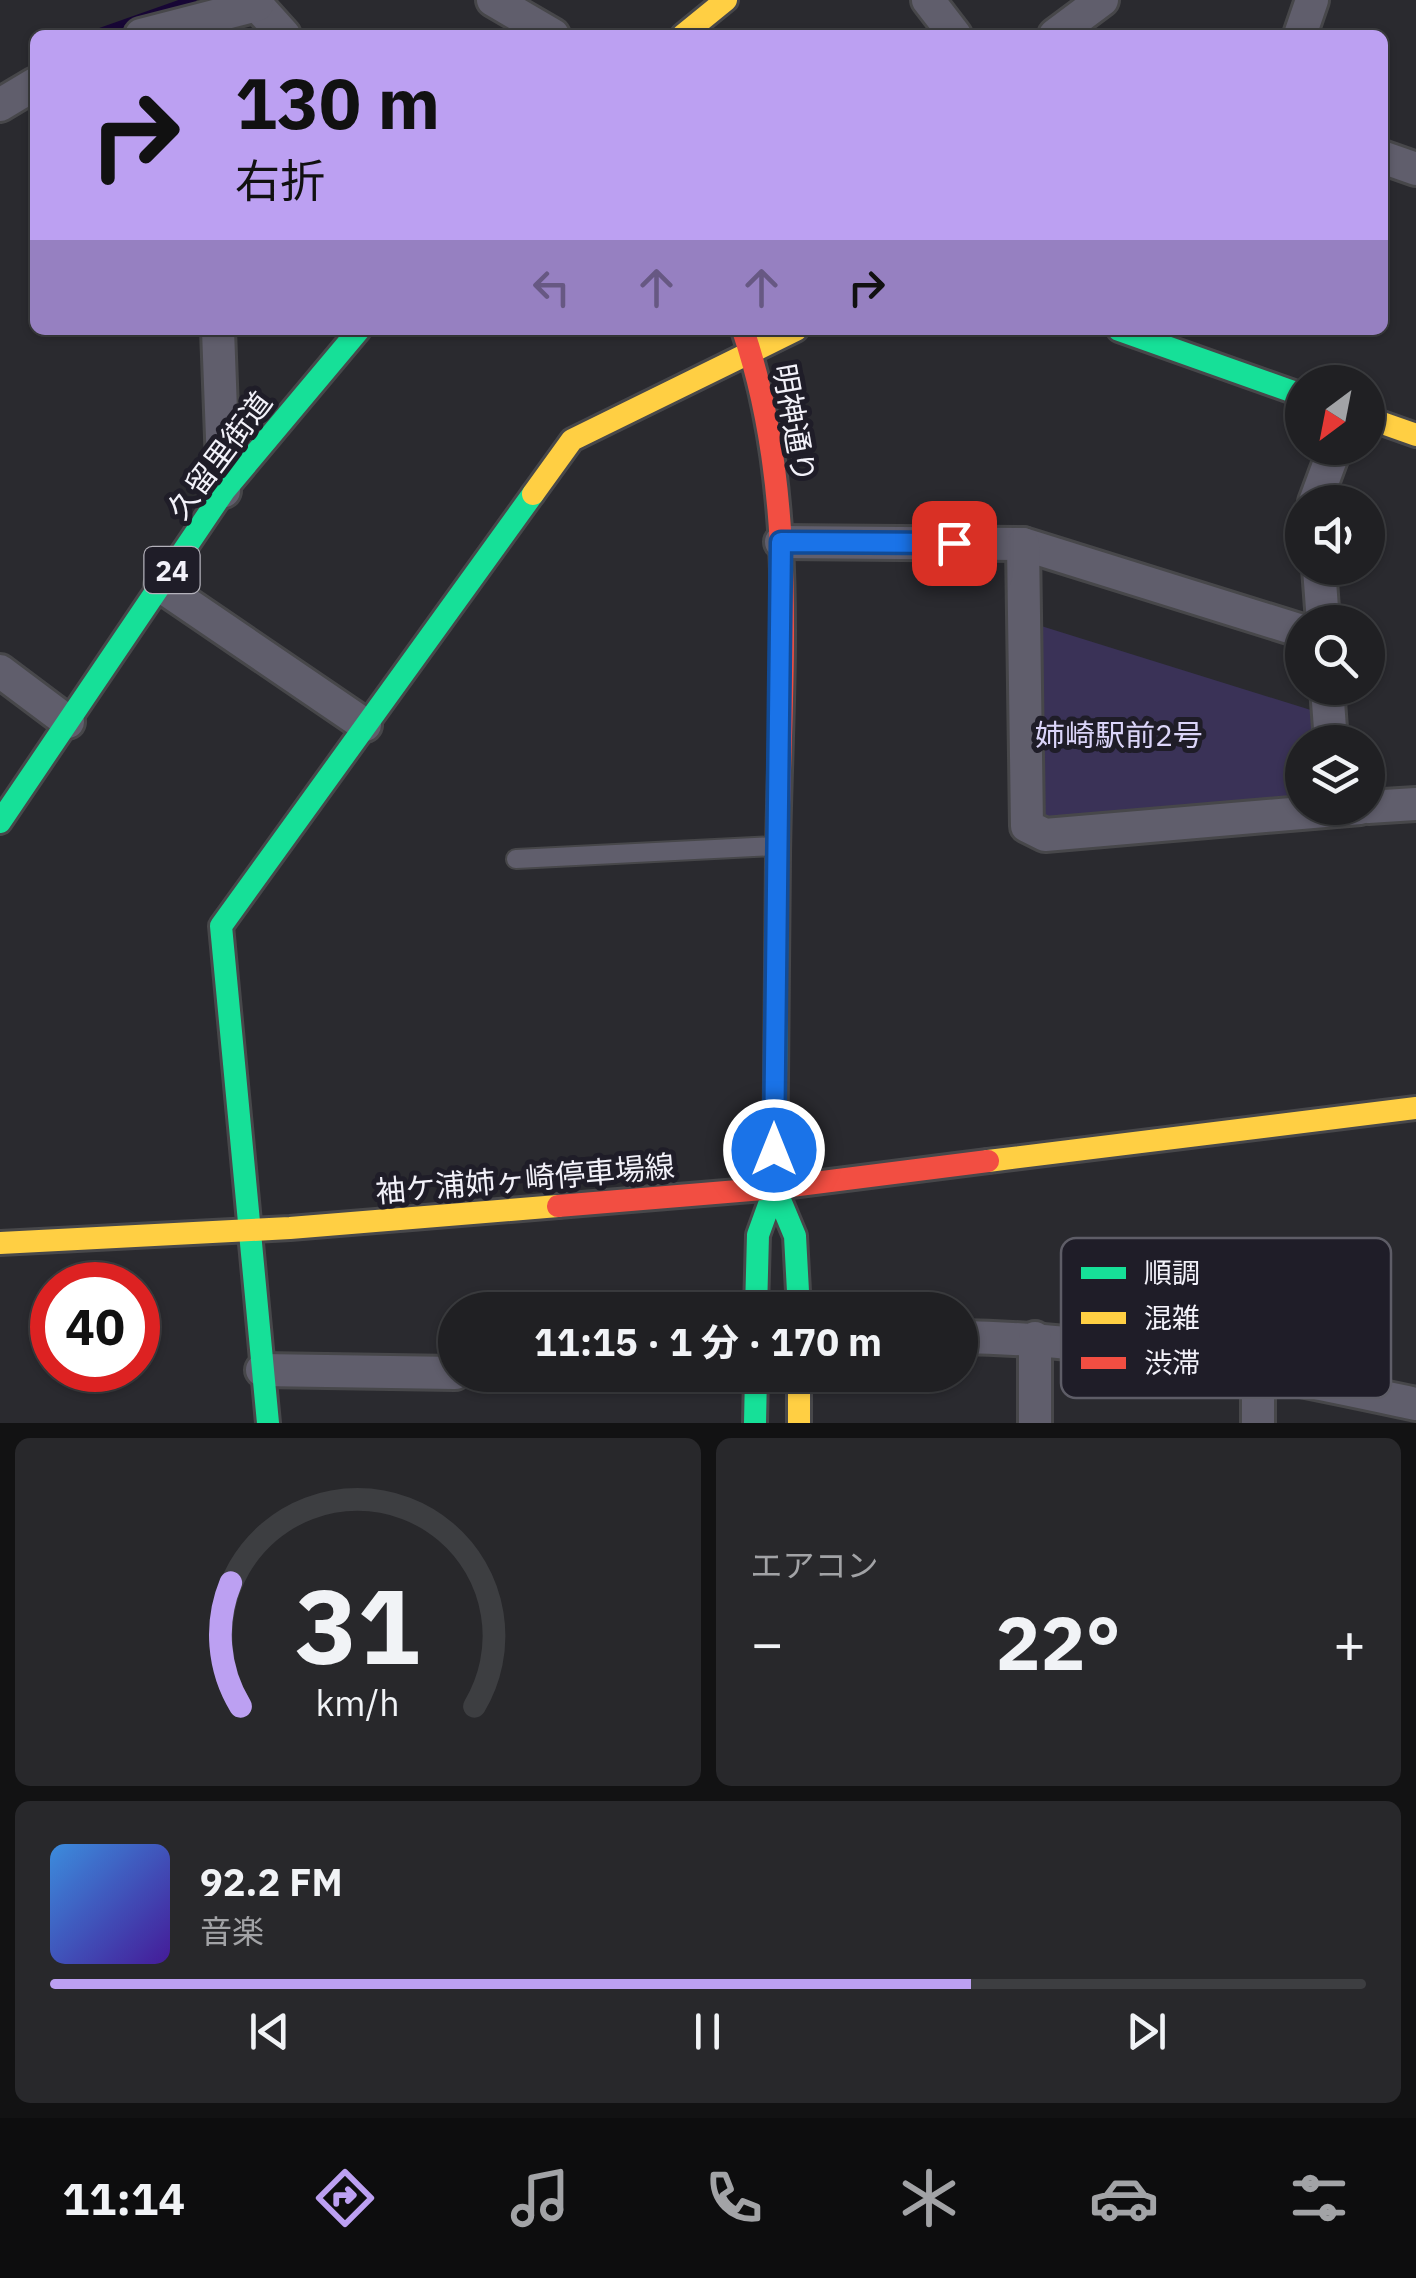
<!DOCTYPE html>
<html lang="ja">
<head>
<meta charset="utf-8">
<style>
  body { margin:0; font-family:"IBM Plex Sans","Noto Sans JP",sans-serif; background:#28282b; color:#f1f3f6; height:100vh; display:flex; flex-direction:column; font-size:38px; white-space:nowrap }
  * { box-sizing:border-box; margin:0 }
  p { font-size:32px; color:#a2a3a6 }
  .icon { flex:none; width:55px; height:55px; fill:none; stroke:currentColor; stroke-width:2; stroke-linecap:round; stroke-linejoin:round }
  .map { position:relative; height:1423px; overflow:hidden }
  .details { display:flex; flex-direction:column; gap:15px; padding:15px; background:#121213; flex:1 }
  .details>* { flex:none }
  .banner { position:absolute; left:30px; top:30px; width:1358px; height:305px; border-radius:15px; box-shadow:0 2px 8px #0004,0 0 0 2px #3d3e41; background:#bca0f2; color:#111; overflow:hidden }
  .needle { width:65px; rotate:212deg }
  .tools { position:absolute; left:1285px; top:365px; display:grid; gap:20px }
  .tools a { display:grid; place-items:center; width:100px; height:100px; border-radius:50%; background:#202023; box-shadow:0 2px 8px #0004,0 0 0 2px #3d3e41; font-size:50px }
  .speed { position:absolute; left:30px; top:1262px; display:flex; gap:20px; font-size:50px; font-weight:700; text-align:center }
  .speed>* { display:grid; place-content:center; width:130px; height:130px; border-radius:50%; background:#202023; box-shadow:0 2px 8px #0004,0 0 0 2px #3d3e41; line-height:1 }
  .speed .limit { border:15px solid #d22; background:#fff; color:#111 }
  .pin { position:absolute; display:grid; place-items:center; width:85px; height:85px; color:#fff; margin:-42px; border-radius:20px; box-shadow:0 5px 15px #0006 }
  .me { position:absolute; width:110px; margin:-55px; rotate:0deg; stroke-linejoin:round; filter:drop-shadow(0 0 8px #0008) }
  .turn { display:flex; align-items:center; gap:35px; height:210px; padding:0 40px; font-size:45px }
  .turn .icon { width:130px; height:130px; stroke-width:2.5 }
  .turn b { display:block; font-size:70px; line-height:85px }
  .lanes { display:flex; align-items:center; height:95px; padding:0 40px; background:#0003; justify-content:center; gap:50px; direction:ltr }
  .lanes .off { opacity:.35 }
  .big { font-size:75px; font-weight:700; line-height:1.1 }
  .details .tile { flex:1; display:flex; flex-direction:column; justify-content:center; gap:15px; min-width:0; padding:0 35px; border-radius:15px; background:#28282b }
  .details .dial { align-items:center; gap:0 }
  .dial svg { height:260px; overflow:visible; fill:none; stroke:#3d3e41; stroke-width:7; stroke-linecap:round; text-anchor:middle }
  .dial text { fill:#f1f3f6; stroke:none }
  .song { display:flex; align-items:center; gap:30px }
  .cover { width:120px; height:120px; border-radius:15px; background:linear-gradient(135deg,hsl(210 70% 55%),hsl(260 70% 35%)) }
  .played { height:10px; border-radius:5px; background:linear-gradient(90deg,#bca0f2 70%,#3d3e41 70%) }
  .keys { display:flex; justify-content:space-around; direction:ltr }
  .heat { display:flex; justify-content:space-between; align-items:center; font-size:55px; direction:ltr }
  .details .tiles { flex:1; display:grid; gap:15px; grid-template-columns:1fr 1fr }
  .tile:last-child { grid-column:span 2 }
  .trip { position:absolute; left:438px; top:1292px; width:540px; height:100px; border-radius:50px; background:#202023; box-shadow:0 2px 8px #0004,0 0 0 2px #3d3e41; font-weight:700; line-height:100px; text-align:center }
  .menu { display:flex; height:160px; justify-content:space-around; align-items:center; background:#0d0d0e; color:#a2a3a6 }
  .menu .icon { width:70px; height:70px }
  .menu .on { color:#bca0f2 }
  .menu b { font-size:45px; color:#f1f3f6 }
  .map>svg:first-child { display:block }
</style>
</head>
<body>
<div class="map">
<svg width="1416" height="1423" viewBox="0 0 1416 1423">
  <rect width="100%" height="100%" fill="#2a2a2f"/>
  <polygon fill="#3a3257" points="1038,625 1314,711 1317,742 1302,742 1302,799 1051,820 1041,811"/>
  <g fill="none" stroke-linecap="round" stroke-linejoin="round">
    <polyline stroke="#170635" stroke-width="9" points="93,35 192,0"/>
    <defs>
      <polyline id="lane" points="516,859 775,846"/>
      <g id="street">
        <polyline points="493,0 553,35"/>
        <polyline points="928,0 955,35"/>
        <polyline points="257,5 284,35"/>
        <polyline points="141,35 257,5"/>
        <polyline points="1055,35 1102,0"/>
        <polyline points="1300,35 1312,0"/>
        <polyline points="0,105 35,84"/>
        <polyline points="1382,157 1416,169"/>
        <polyline points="218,330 224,491"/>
        <polyline points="1315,502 1335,448"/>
        <polyline points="781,542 1023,544 1302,631"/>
        <polyline points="1023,544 1027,826 1045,835 1360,808"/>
        <polyline points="1319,568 1323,622"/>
        <polyline points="161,586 365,725"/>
        <polyline points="0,671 68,722"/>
        <polyline points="1327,688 1331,742"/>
        <polyline points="1368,807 1416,804"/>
        <path d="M960,1337C1115,1339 1265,1372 1416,1404"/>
        <polyline points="262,1370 455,1373"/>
        <polyline points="707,1375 756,1375"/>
        <polyline points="1035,1423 1035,1338"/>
        <polyline points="1258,1423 1258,1370"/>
      </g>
      <g id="fast">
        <polyline points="1119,330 1302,395"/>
        <polyline points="0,822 224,491 359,330"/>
        <polyline points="775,1188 778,856"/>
        <polyline points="756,1310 758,1235 775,1188 795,1236 799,1310"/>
        <polyline points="268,1423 221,926 533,494"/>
        <polyline points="755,1423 756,1375"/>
      </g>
      <g id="slow">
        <polyline points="683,35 726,0"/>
        <polyline points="1368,418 1416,435"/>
        <polyline points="533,494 572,440 796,330"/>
        <polyline points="988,1161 1416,1108"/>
        <polyline points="0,1243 290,1228 558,1206"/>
        <polyline points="799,1375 799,1423"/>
      </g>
      <g id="jam">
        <path d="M743,330C800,498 780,682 778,856"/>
        <polyline points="558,1206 775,1188 988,1161"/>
      </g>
    </defs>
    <use href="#lane" stroke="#47474a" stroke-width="22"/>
    <use href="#street" stroke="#47474a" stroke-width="38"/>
    <use href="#fast" stroke="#47474a" stroke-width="28"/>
    <use href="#slow" stroke="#47474a" stroke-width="28"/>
    <use href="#jam" stroke="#47474a" stroke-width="28"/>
    <use href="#lane" stroke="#605e6c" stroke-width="18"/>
    <use href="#street" stroke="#605e6c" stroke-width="32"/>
    <use href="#fast" stroke="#16e098" stroke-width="22"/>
    <use href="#slow" stroke="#ffcf43" stroke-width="22"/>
    <use href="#jam" stroke="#f24e42" stroke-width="22"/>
  </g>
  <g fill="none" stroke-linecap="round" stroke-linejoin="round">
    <defs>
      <polyline id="route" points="774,1150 781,542 954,543"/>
    </defs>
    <use href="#route" stroke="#114b97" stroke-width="25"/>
    <use href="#route" stroke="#1a73e8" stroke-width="18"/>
  </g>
  <g text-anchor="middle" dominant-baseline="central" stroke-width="10" stroke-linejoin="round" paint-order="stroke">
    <rect fill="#1f1d28" stroke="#b3b1ba" stroke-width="2.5" x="144.5" y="547" width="55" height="46" rx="8"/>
    <g font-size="28" font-weight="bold" fill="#f2f1f9">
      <text x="172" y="570">24</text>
    </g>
    <g font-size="30" fill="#f2f1f9" stroke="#1f1d28">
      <text transform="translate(795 423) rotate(80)">明神通り</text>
      <text transform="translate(219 455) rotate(-53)">久留里街道</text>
      <text transform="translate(525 1178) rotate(-5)">袖ケ浦姉ヶ崎停車場線</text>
    </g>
    <g font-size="30" fill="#dbd5f9" stroke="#1f1d28">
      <text x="1119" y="734">姉崎駅前2号</text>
    </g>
  </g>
  <rect x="1061" y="1238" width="330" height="160" rx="15" fill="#1f1d28" stroke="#5e5d67" stroke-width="2.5"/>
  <rect x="1081" y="1267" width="45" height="12" fill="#16e098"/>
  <rect x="1081" y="1312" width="45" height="12" fill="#ffcf43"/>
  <rect x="1081" y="1357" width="45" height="12" fill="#f24e42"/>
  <g font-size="28" fill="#f2f1f9">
    <text x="1144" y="1283">順調</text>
    <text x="1144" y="1328">混雑</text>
    <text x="1144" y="1373">渋滞</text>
  </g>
</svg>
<div class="tools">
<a><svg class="needle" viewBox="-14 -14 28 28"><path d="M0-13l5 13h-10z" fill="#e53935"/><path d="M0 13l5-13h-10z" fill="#a2a3a6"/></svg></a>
<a><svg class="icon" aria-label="sound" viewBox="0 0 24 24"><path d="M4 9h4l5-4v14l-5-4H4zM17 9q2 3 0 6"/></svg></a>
<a><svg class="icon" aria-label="search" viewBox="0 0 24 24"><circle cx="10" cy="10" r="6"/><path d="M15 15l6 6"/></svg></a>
<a><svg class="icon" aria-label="layers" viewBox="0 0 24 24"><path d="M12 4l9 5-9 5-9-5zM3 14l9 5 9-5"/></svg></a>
</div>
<div class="speed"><div class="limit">40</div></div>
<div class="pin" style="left:954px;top:543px;background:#d93025"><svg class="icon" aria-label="arrive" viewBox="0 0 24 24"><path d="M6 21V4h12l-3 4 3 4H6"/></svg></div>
<svg class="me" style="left:774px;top:1150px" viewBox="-20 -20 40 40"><circle r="17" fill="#1a73e8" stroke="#fff" stroke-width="3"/><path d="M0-11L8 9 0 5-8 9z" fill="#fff"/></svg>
<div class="trip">11:15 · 1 分 · 170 m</div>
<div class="banner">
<div class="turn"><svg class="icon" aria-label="right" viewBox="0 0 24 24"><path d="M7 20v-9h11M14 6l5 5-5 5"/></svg><div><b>130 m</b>右折</div></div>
<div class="lanes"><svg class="icon off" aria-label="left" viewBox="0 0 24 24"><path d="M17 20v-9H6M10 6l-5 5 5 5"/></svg><svg class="icon off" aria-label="ahead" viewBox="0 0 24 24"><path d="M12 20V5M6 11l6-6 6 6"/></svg><svg class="icon off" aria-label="ahead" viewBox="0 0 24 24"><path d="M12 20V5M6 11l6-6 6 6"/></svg><svg class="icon" aria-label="right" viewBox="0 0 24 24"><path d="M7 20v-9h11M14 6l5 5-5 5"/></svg></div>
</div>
</div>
<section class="details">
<div class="tiles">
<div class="tile dial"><svg viewBox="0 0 100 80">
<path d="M14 69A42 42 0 1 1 86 69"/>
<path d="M14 69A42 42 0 0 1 11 31" stroke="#bca0f2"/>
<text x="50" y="56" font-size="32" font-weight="700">31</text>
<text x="50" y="72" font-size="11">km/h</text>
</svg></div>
<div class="tile"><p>エアコン</p>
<div class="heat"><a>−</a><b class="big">22°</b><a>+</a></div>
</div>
<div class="tile">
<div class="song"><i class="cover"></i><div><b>92.2 FM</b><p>音楽</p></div></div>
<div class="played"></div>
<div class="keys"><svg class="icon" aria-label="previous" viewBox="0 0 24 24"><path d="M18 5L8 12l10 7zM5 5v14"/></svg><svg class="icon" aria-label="pause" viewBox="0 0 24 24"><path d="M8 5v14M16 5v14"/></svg><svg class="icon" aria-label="next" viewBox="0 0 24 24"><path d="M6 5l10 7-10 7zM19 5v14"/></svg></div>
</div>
</div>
</section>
<nav class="menu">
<b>11:14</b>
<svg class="icon on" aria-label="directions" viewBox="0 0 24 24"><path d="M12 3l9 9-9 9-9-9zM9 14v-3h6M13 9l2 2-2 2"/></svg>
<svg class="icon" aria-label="music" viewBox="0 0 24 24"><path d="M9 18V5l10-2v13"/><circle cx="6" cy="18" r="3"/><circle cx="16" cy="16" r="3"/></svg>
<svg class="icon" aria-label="phone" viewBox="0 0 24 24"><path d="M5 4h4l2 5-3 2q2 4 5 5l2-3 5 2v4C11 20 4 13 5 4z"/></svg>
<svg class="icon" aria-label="climate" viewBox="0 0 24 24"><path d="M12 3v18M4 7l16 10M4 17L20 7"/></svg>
<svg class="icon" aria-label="car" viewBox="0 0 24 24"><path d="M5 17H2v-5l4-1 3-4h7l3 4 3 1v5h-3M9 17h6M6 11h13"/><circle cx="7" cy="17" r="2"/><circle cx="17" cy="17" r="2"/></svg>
<svg class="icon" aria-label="filters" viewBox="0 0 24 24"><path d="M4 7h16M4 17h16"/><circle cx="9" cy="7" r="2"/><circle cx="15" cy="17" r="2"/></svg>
</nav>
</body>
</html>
